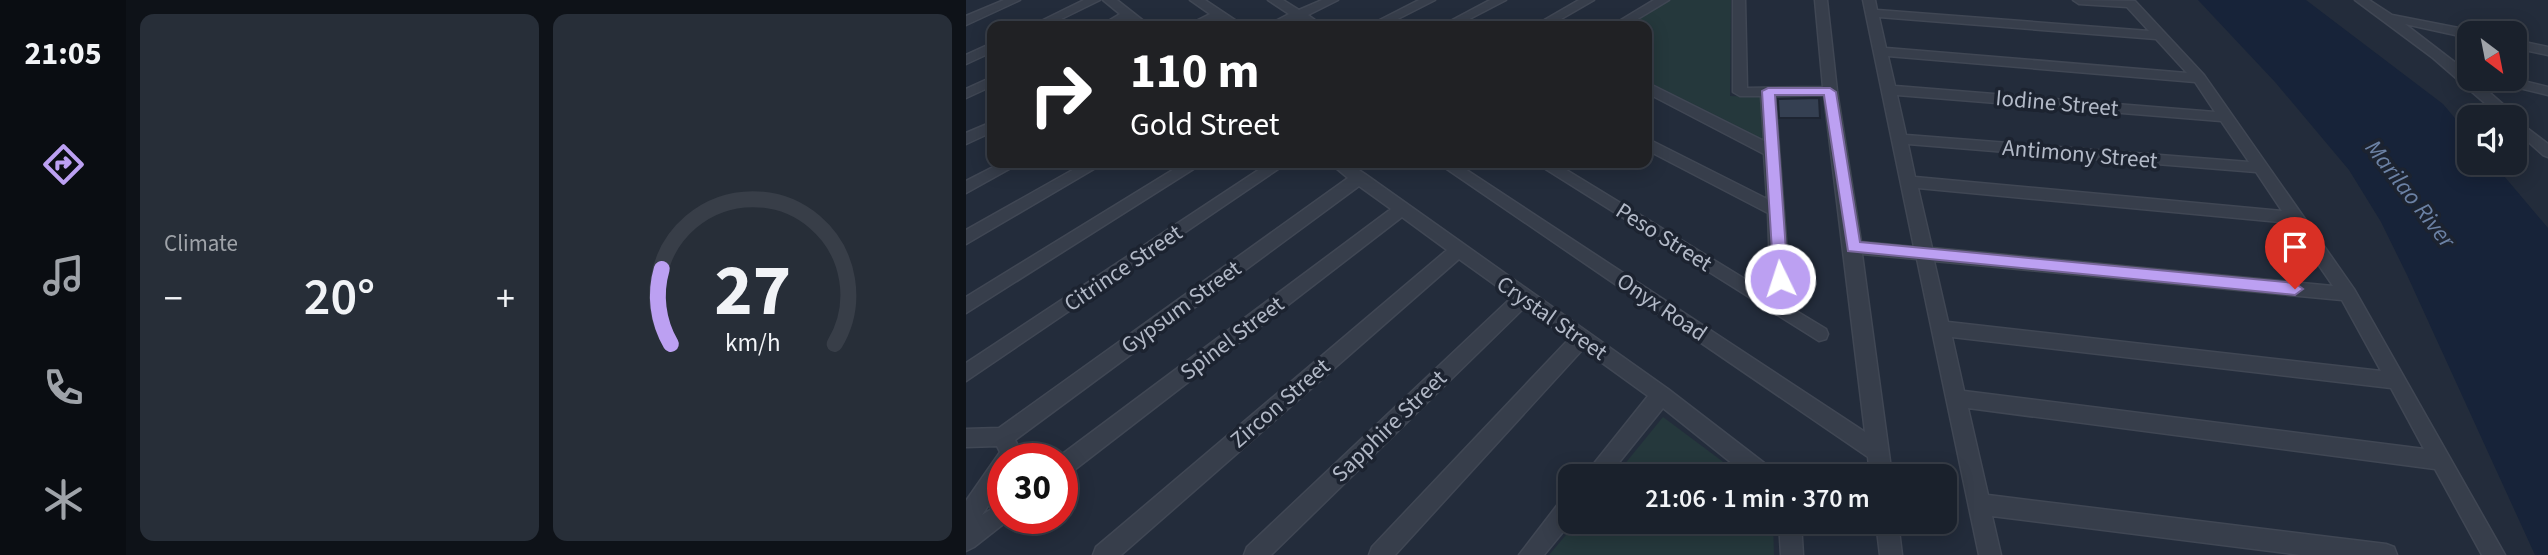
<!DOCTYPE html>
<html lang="en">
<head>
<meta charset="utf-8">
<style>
  body { margin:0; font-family:"Source Sans 3",sans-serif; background:#272e38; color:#f1f3f6; height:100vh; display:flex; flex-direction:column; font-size:26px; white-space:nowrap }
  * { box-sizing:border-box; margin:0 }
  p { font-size:23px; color:#9fa3a9 }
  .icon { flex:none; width:38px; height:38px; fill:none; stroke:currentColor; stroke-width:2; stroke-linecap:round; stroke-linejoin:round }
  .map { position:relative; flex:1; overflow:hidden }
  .details { display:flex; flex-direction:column; gap:14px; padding:14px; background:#0e1218; width:840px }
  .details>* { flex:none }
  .hud { position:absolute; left:21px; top:21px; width:665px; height:147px; border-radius:14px; box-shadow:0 4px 18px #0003,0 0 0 2px #383e48; background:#202124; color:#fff; overflow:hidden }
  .needle { width:46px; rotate:148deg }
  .fabs { position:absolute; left:1491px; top:21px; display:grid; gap:14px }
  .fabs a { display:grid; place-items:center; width:70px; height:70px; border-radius:14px; background:#1a212c; box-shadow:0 4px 18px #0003,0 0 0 2px #383e48; font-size:35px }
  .speed { position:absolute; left:21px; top:443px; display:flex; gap:14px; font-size:35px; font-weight:700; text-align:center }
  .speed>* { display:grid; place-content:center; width:91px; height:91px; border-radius:50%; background:#1a212c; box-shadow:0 4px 18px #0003,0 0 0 2px #383e48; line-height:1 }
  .speed .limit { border:10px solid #d22; background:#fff; color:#111 }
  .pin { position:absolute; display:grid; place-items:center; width:60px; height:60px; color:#fff; margin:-72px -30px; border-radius:50% 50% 50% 0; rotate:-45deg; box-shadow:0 0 7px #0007 }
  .pin .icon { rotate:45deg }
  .me { position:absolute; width:77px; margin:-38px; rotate:356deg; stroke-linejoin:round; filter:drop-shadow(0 0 5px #0008) }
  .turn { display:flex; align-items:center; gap:24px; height:147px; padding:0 28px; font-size:32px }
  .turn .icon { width:91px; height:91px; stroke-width:2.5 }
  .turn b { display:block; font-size:49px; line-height:60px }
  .big { font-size:52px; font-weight:600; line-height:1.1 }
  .details .tile { flex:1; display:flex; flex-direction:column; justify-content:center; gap:10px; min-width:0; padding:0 24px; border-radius:14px; background:#272e38 }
  .details .dial { align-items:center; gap:0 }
  .dial svg { height:182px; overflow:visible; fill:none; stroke:#383e48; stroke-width:7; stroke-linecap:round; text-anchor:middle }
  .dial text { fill:#f1f3f6; stroke:none }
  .heat { display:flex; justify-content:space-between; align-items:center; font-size:38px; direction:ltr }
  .details .tiles { flex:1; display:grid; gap:14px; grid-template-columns:repeat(2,1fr) }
  .trip { position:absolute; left:592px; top:464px; width:399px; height:70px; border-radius:14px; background:#1a212c; box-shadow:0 4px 18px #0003,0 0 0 2px #383e48; font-weight:600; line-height:70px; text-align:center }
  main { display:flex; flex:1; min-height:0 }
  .tab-bar { display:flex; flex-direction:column; width:126px; justify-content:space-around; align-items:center; background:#0a0d12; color:#9fa3a9 }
  .tab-bar .icon { width:49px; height:49px }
  .tab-bar .current { color:#bca0f2 }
  .tab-bar b { font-size:32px; color:#f1f3f6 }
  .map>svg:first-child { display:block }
</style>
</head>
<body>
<main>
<nav class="tab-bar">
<b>21:05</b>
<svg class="icon current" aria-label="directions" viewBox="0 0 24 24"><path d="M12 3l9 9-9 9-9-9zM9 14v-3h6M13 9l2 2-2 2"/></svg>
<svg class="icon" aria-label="music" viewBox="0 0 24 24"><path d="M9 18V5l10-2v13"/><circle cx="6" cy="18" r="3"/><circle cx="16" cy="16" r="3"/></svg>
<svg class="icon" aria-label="phone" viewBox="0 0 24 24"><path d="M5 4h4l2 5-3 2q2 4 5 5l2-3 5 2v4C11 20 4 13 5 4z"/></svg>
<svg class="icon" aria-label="climate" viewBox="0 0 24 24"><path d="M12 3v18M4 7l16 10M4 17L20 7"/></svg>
</nav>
<section class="details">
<div class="tiles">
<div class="tile"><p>Climate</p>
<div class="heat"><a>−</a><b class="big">20°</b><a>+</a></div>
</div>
<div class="tile dial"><svg viewBox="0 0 100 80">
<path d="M14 69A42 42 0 1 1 86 69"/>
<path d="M14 69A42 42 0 0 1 10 36" stroke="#bca0f2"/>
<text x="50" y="56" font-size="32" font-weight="700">27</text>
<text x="50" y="72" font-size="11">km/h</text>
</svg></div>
</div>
</section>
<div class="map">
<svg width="1582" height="555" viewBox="0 0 1582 555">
  <rect width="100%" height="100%" fill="#232c3b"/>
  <g fill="#25383c">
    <polygon points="704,0 765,0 764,96 795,97 796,139 681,81 681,26 659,26"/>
    <polygon points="697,417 776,476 649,476"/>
    <polygon points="611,522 807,522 808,555 583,555"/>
  </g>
  <polygon fill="#172339" points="1232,0 1340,0 1477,104 1503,135 1503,163 1527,163 1582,228 1582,555 1569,555 1441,275 1415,222 1383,170 1309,82"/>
  <polygon fill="#354052" stroke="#1e2532" stroke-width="2" points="853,98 854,118 813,118 812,99"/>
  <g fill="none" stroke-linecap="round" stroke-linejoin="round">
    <defs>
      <g id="minor">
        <polygon points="38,0 54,0 0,25 0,16"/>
        <polygon points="118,0 134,0 81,26 65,26"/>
        <polygon points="137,0 151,0 184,26 170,26 162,20 150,26 134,26 154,14"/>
        <polygon points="224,0 239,0 278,26 264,26 252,19 236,26 220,26 244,14"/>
        <polygon points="302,0 317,0 333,10 356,0 372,0 342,15 357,26 342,26 331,20 316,26 300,26 323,14"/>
        <polygon points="453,0 469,0 418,26 402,26"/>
        <polygon points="524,0 540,0 490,26 475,26"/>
        <polygon points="613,0 628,0 583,26 568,26"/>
        <polygon points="688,0 703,0 660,26 645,26"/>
        <path d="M767,0H779L781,88L857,87L849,0H861L871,91L895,242L948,247L897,0H909L911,10L1183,31L1161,7L1113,4L1107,0L1169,1L1238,75L1388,289L1539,555H1516L1469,469L1002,408L1022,495L1420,544L1428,547L1431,555H1335L1026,516L1035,555H1013L951,259L896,254L926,476H904L902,457L472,163H490L899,432L858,95L809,96L823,279L822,306L860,329L862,334L860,339L853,341L570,163H589L805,295L802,213L681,150V139L686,141L801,199L798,154L681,93V84L686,85L798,141L795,96H774L767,92ZM913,17L1190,39L1221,73L920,48ZM922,56L1229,82L1249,112L929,86ZM931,95L1255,121L1283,162L940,135ZM942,144L1290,172L1316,211L949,177ZM952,188L1324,223L1367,286L966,248ZM968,261L1376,300L1415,371L982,322ZM986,337L1425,388L1458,449L998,391Z"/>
        <polygon points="1389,0 1403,0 1426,15 1508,31 1509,33 1503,33 1503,38 1439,24 1495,67 1503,75 1503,79 1508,79 1548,114 1549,119 1582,144 1582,157 1577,155 1549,130 1549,117 1535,117 1467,58"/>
        <polygon points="1549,40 1582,47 1582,55 1549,48"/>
        <polygon points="26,43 26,52 0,64 0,55"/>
        <polygon points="26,77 26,86 0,98 0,89"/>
        <polygon points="1526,79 1549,79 1582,87 1582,95 1528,82"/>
        <polygon points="26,122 26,132 0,144 0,133"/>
        <polygon points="35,163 54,163 0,193 0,181"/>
        <polygon points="119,163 138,163 0,244 0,230"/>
        <polygon points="218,163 237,163 0,313 0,297"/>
        <polygon points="303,163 321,163 0,381 0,363"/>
        <polygon points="364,163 382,163 399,174 702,389 806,469 809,476 782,476 697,408 642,476 618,476 682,396 617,349 429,555 403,555 406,547 603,339 559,307 305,555 278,555 281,547 546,297 493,259 155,555 127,555 130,547 481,250 436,217 103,474 96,476 96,458 91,458 425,209 393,186 49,440 56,454 54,458 37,458 37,483 16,515 37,502 37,518 45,518 8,547 0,551 0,501 34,452 31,446 0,447 0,429 33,428 382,178"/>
        <polygon points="604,496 605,522 578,555 553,555 596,499"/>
        <polygon points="813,522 835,522 837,555 815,555"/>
        <polygon points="910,522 932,522 936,555 914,555"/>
      </g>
    </defs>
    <use href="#minor" stroke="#404754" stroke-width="3"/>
    <use href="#minor" fill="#373e4b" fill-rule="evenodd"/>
  </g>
  <polygon fill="#bca0f2" stroke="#7a689d" stroke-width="2" points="802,88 864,88 870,92 894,242 1329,283 1337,289 1329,295 882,251 858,95 809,95 822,279 820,283 808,283 796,91"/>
  <g text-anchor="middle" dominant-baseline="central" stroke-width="7" stroke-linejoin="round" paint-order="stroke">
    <g font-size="23" fill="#b2b9c7" stroke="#1c2330">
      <text transform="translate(1091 103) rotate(5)">Iodine Street</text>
      <text transform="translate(1114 154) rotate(5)">Antimony Street</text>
      <text transform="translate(698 237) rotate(32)">Peso Street</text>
      <text transform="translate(157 268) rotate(-34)">Citrince Street</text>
      <text transform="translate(215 307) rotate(-36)">Gypsum Street</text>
      <text transform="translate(696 307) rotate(34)">Onyx Road</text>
      <text transform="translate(586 318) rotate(35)">Crystal Street</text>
      <text transform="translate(266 338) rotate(-37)">Spinel Street</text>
      <text transform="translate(314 403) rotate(-41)">Zircon Street</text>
      <text transform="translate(423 426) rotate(-44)">Sapphire Street</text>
    </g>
    <g font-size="24" font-style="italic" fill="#6c82a5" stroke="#1c2330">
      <text transform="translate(1444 194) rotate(52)">Marilao River</text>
    </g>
  </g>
</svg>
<div class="fabs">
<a><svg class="needle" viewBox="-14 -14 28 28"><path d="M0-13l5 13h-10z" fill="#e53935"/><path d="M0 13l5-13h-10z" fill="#9fa3a9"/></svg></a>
<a><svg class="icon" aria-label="sound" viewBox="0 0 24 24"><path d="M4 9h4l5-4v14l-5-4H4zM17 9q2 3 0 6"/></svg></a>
</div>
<div class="speed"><div class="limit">30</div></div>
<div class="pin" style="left:1329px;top:289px;background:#d93025"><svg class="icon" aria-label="arrive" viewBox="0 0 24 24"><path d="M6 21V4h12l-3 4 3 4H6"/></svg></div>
<svg class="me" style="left:814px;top:279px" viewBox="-20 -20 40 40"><circle r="17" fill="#bca0f2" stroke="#fff" stroke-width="3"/><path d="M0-11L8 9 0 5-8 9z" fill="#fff"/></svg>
<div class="trip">21:06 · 1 min · 370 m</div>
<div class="hud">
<div class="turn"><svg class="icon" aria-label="right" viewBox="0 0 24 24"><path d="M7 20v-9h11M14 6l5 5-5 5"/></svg><div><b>110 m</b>Gold Street</div></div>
</div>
</div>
</main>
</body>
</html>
